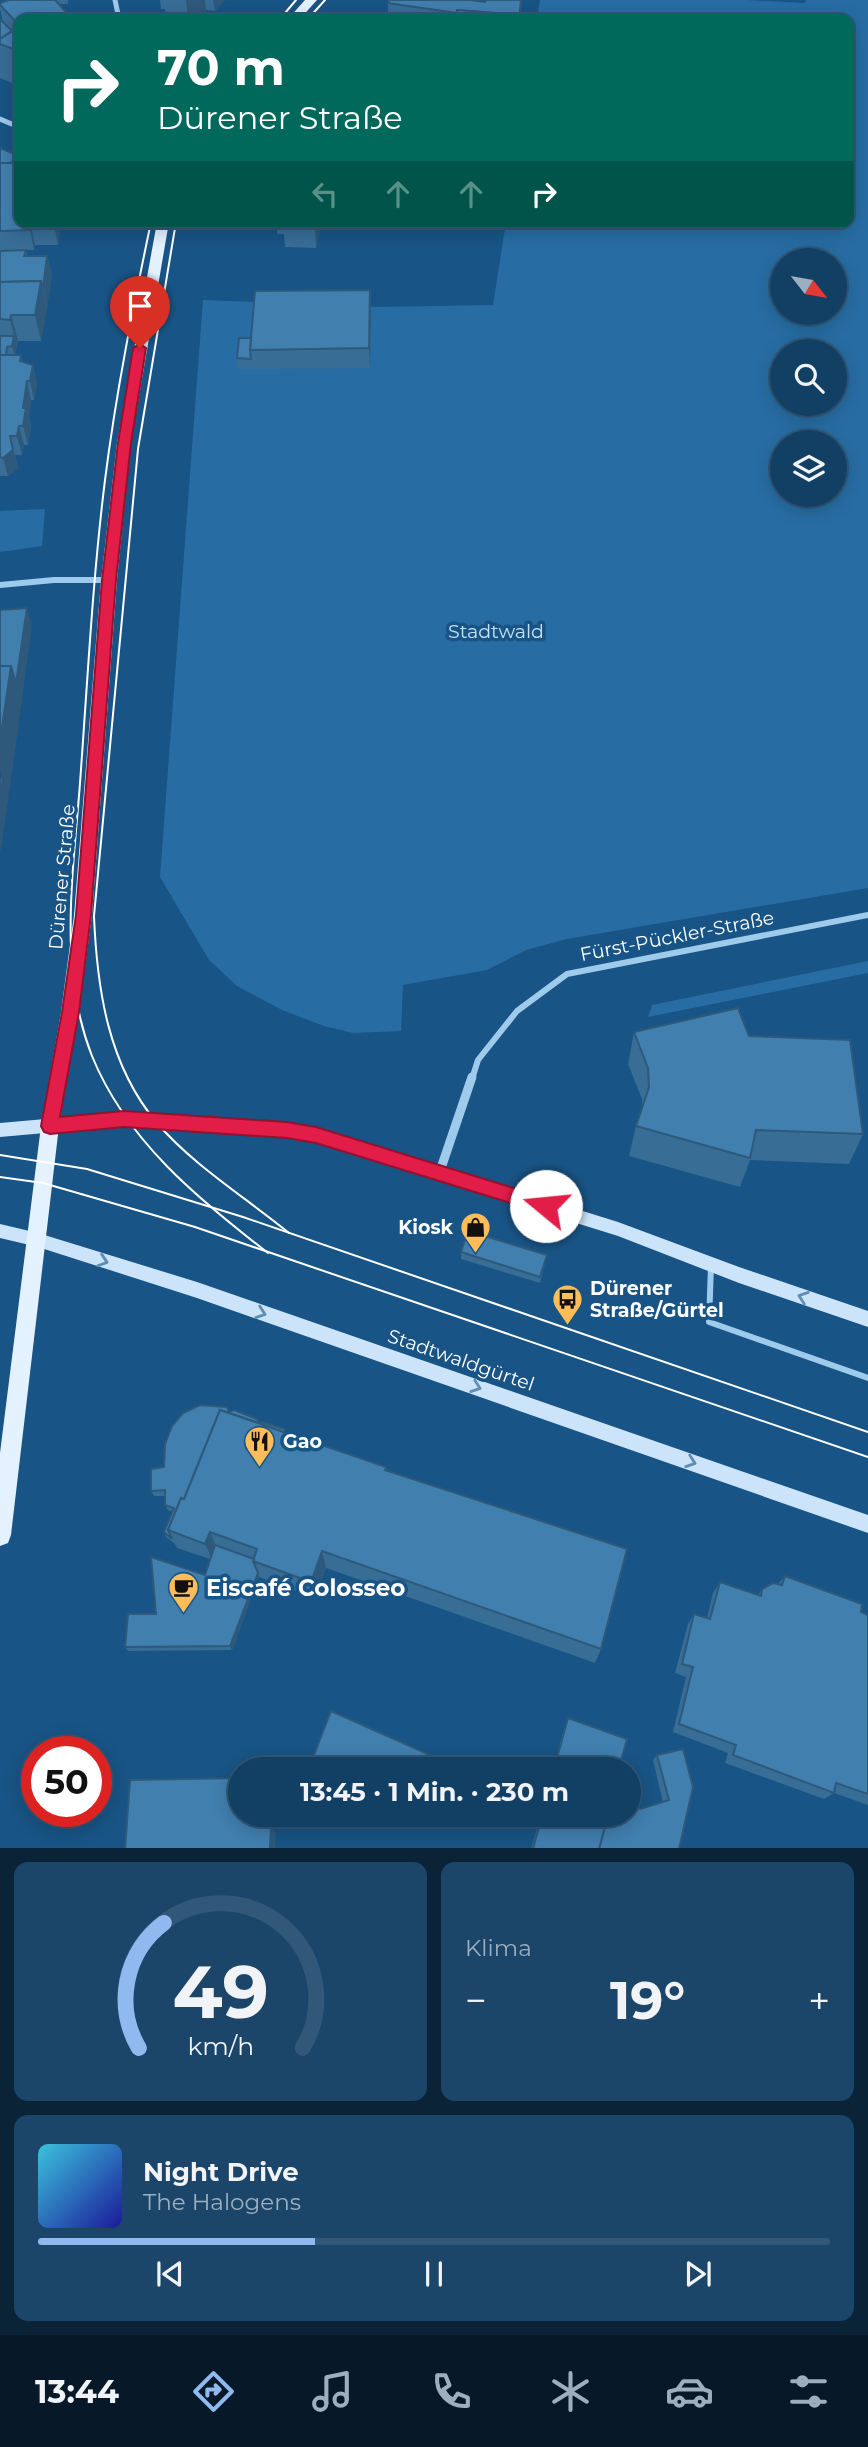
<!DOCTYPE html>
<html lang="de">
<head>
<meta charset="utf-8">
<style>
  body { margin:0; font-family:Montserrat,sans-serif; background:#1b466a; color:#f1f3f6; height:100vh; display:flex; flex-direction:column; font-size:26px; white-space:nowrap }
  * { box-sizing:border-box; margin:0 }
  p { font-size:23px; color:#9cafbf }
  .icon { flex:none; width:38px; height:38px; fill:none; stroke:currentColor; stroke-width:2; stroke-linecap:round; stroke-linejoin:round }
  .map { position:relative; height:1848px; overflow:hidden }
  .drawer { display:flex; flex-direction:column; gap:14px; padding:14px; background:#0a2337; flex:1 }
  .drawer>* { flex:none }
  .hud { position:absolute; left:14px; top:14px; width:840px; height:214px; border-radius:14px; box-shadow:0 4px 18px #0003,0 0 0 2px #315878; background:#00695c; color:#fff; overflow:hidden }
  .needle { width:46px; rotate:121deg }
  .fabs { position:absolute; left:770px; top:248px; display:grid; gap:14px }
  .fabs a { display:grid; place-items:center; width:77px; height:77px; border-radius:50%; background:#123f64; box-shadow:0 4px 18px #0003,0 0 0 2px #315878; font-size:35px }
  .speed { position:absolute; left:21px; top:1736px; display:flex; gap:14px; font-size:35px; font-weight:700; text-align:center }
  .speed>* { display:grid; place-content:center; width:91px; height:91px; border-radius:50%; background:#123f64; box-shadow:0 4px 18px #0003,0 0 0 2px #315878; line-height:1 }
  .speed .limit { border:10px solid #d22; background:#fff; color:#111 }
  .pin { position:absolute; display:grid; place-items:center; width:60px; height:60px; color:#fff; margin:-72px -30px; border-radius:50% 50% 50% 0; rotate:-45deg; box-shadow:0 0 7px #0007 }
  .pin .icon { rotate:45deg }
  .me { position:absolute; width:77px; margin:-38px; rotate:287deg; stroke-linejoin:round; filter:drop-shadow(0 0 5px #0008) }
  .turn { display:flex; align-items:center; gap:24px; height:147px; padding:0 28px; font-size:32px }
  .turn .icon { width:91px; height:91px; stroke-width:2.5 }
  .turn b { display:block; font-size:49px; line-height:60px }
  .lanes { display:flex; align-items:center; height:66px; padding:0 28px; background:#0003; justify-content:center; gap:35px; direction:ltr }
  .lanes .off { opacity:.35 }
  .big { font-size:52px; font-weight:700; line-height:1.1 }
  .drawer .widget { flex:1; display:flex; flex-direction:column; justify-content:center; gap:10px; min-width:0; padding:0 24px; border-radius:14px; background:#1b466a }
  .drawer .dial { align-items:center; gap:0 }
  .dial svg { height:182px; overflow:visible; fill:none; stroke:#315878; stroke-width:7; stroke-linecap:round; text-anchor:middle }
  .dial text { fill:#f1f3f6; stroke:none }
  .song { display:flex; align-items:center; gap:21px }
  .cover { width:84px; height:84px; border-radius:10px; background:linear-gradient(135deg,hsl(190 70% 55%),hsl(240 70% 35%)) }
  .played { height:7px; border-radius:4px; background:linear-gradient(90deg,#90b9f0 35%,#315878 35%) }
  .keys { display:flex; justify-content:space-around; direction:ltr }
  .heat { display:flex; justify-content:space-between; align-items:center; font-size:38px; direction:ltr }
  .drawer .tiles { flex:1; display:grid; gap:14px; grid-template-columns:1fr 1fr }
  .widget:last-child { grid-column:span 2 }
  .trip { position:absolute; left:228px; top:1757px; width:413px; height:70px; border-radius:35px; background:#123f64; box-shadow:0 4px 18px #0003,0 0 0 2px #315878; font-weight:700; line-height:70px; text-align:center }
  .menu { display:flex; height:112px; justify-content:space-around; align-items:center; background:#071928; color:#9cafbf }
  .menu .icon { width:49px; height:49px }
  .menu .active { color:#90b9f0 }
  .menu b { font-size:32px; color:#f1f3f6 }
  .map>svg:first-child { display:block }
</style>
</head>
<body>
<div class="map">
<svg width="868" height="1849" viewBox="0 0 868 1849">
  <rect width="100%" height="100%" fill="#185485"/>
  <g fill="#276da3" fill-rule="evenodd">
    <path d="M540,0H746L805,3L806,0H868V888L567,939L526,950L487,970L403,985L401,1031L353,1033L324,1026L282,1010L237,986L209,960L160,877L203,300L378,307L493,305L506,222H849V19H537ZM782,261H835V313H782ZM782,352H835V404H782ZM782,443H835V495H782Z"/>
    <polygon points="45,509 42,546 0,552 0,511"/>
    <polygon points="868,961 868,973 648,1017 652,1005"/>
  </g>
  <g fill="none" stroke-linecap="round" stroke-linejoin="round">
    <polyline stroke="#9ecaec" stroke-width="6" points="711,1266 709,1322 868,1378"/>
    <g stroke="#9ecaec" stroke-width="5">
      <polyline points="115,0 119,19"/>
      <polyline points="0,119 19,127"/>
    </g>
    <g stroke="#9ecaec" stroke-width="6">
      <polyline points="0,585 54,580 108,580"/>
      <polyline points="472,1079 478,1060 517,1011 567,974 868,915"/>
    </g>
    <polyline stroke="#9ecaec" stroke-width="9" points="439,1174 472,1077"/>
    <g fill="#cbe4f9" fill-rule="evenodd">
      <polygon points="124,1112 287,1123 316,1128 618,1222 739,1267 868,1311 868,1327 739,1283 618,1236 316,1142 287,1137 124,1126 0,1137 0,1123"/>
      <polygon points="0,1224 38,1233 197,1282 868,1515 868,1533 197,1298 38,1247 0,1238"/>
    </g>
    <g fill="#e4f1ff" fill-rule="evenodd">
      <polygon points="305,0 317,0 300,19 288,19"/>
      <polygon points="157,222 169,222 131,443 117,580 92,915 79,1012 59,1126 11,1535 8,1543 0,1546 0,1453 41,1126 61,1012 74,915 101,580 117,443"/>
    </g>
    <g stroke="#fff" stroke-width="2">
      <polyline points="280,19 296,0"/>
      <polyline points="308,19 325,0"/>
      <path d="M151,222C133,308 116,393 105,480C93,576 88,673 81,769C75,863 56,965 92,1056C126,1140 198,1199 268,1253"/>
      <path d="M176,222L138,449L94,916C97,989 108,1065 157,1123C194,1166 245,1197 289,1233"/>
      <polyline points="0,1155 87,1169 243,1217 868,1432"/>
      <polyline points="0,1177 43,1183 195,1227 868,1457"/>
    </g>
  </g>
  <g fill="#386d96">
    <polygon points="9,0 68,0 68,4 59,4 19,19 19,86 0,78 0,19 3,22 0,9 0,3"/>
    <polygon points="160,0 225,0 215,11 206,10 204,18 197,19 168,18 166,17 165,9 161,9"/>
    <polygon points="522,0 520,19 429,19 388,13 388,3 485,2"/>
    <polygon points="0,148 19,222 61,222 58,245 35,245 34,250 0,250"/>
    <polygon points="263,222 321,222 316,248 285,247 284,234 277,234 277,226 263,225"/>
    <polygon points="26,250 27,256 47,256 52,275 41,341 18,341 15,355 21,355 22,362 33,365 37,384 34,400 31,400 29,417 31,427 28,445 24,445 22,455 15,455 18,468 8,476 0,476 0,251"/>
    <polygon points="371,310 370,368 238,369 237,358 251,338"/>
    <polygon points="634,1032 749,1036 863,1134 849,1164 750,1160 740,1187 629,1156 636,1126 642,1108 642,1099 628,1064"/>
    <polygon points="461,1252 547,1255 540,1283 461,1259"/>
    <polygon points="229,1412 386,1467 387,1470 601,1649 595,1663 326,1568 315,1598 259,1577 232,1650 128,1651 125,1647 156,1614 205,1575 210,1559 177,1548 175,1544 166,1537 164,1532 173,1512 168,1510 165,1505 165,1496 154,1496 151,1491 164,1467"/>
    <polygon points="785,1576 868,1615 868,1805 834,1793 824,1799 725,1763 728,1753 673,1732 686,1677 675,1673 688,1624 694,1614 707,1618 713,1593 720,1582 758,1595 762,1589 778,1584"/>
    <polygon points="568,1718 619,1769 553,1769 565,1726"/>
    <polygon points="683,1749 679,1849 531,1849 541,1815 628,1815 640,1809 663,1802 653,1760 657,1755"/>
    <polygon points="312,1760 457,1767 457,1769 323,1769 314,1765"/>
    <polygon points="424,1815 441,1815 439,1821"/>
  </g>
  <g fill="#2e597a">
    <polygon points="186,0 205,0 206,10 204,18 197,19 188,19"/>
    <polygon points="213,0 225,0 215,11"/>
    <polygon points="66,12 67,19 60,19 61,14"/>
    <polygon points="19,156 19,168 5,167"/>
    <polygon points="54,222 61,222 58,245 54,225"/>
    <polygon points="316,222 321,222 316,248 315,229"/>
    <polygon points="31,225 35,245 34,250 30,230"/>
    <polygon points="47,256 52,275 47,308 43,288"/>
    <polygon points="41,281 47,308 41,341 35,315"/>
    <polygon points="370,290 371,310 370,368 369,348"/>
    <polygon points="11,315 18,341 17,346 10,320"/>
    <polygon points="14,336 17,346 15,357 12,346"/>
    <polygon points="33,365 37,384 34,400 30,381"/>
    <polygon points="27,381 31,400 29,418 31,427 28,445 23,426 23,408"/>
    <polygon points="19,426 24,445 22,455 17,436"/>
    <polygon points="10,436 18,468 8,476 3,458"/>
    <polygon points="27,608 32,626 9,795 0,770 0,741 11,666"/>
    <polygon points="3,778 9,795 0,855 0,796"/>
    <polygon points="210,1532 217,1549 213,1561 205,1544"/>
    <polygon points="322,1551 326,1568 315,1598 311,1582"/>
    <polygon points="258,1573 259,1577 232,1650 230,1646"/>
    <polygon points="256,1815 262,1815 262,1831 256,1825"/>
    <polygon points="271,1825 276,1832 275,1849 270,1849"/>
  </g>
  <g fill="#417faf" stroke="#2e597a" stroke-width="2">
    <polygon points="9,0 55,0 66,12 61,14 63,17 60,19 19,19 19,25 0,5 0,3"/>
    <polygon points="389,0 470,0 485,2 486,0 521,0 519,19 494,19 494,13 457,10 457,13 388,3"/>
    <polygon points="457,10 494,13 493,19 455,19"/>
    <polygon points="0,19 12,31 0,39"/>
    <polygon points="19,27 19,51 0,44 0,39"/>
    <polygon points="0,148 19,156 10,163 0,163"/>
    <polygon points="0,163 19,163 19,222 54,222 54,225 31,225 30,230 0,231"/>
    <polygon points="284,222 316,222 315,229 283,228"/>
    <polygon points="26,250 24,256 47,256 43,288 41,281 0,282 0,251"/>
    <polygon points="41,281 35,315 11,315 10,320 0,319 0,282"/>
    <polygon points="370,290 369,348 250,350 255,291"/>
    <polygon points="0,336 14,336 12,346 7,347 6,355 0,355"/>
    <polygon points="239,338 251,338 250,350 251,359 237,358"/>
    <polygon points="0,355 21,355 20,361 33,365 30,381 27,381 23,408 26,408 23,426 19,426 17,436 10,436 13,450 3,458 0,457"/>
    <polygon points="27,608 16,683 11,666 0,666 0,610"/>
    <polygon points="0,666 11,666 0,741"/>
    <polygon points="0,778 3,778 0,796"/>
    <polygon points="738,1008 749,1036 850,1040 863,1134 756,1130 750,1158 636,1126 649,1087 648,1068 634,1032"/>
    <polygon points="468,1231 547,1255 540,1277 461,1252"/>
    <polygon points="200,1405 227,1407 229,1412 234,1410 257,1419 259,1423 220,1410 184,1499 181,1498 168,1530 172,1539 164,1532 174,1508 165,1505 165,1490 151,1491 151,1469 164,1467 165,1444 172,1426 183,1413"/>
    <polygon points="220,1410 386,1467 385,1470 627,1549 601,1649 322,1551 311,1582 253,1561 257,1549 210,1532 205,1544 168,1530 181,1498 184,1499"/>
    <polygon points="263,1422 284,1429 286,1433 259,1423"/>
    <polygon points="291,1432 317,1442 318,1444 288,1433"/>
    <polygon points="215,1545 254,1559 253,1561 258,1573 230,1646 125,1647 128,1614 156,1614 151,1557 205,1575"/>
    <polygon points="785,1576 862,1604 861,1612 868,1615 868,1794 836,1783 834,1793 733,1755 736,1745 679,1724 693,1667 682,1664 694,1614 710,1619 720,1582 761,1596 762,1589 773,1583 782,1585"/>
    <polygon points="331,1711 457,1767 456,1769 333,1769 312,1760"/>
    <polygon points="568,1718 627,1739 619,1769 554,1769"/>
    <polygon points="683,1749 693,1787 679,1849 599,1849 608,1815 628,1815 628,1804 640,1809 669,1800 657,1755"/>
    <polygon points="240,1778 240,1815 256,1815 256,1825 271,1825 270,1849 125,1849 130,1780"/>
    <polygon points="542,1815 608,1815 599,1849 533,1849"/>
  </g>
  <defs><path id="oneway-chevron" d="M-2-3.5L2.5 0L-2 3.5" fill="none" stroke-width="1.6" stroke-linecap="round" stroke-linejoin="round" transform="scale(1.75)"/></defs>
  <g stroke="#608eb3">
    <use href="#oneway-chevron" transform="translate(103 1261) rotate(18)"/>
    <use href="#oneway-chevron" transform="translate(803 1297) rotate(-161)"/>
    <use href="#oneway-chevron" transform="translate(261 1313) rotate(19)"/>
    <use href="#oneway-chevron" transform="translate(476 1387) rotate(19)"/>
    <use href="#oneway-chevron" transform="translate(691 1462) rotate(19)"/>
  </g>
  <polygon fill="#e11d48" stroke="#92132f" stroke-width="2" points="140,344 146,348 131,443 116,580 91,915 79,1012 60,1117 124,1111 287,1122 316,1127 546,1198 552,1200 554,1206 552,1212 546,1214 316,1143 287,1138 124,1127 50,1134 44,1132 41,1126 62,1012 76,915 102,580 118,443 133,348"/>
  <defs>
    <symbol id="shop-pin" viewBox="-11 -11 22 30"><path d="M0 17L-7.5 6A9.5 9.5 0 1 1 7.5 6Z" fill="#ffbd5a" stroke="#185485"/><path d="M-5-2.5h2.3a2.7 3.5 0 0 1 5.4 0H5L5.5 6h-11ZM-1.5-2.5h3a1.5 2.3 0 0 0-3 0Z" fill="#111"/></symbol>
    <symbol id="bus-pin" viewBox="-11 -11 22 30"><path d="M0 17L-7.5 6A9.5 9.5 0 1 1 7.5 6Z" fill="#ffbd5a" stroke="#185485"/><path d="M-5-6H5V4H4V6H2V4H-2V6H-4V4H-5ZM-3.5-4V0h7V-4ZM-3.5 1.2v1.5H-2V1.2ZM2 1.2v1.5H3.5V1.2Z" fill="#111"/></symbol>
    <symbol id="restaurant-pin" viewBox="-11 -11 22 30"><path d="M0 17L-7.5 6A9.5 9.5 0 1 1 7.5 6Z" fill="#ffbd5a" stroke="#185485"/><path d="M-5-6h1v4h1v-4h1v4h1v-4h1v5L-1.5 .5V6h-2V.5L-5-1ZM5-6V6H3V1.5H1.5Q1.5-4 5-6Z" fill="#111"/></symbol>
    <symbol id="cafe-pin" viewBox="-11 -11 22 30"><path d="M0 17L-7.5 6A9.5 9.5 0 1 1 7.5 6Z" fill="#ffbd5a" stroke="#185485"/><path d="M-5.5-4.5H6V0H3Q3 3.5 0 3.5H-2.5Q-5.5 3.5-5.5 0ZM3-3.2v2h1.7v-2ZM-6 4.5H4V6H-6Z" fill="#111"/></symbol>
  </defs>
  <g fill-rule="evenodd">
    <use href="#shop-pin" x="458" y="1210" width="35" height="47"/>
    <use href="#bus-pin" x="550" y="1282" width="35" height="47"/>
    <use href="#restaurant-pin" x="242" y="1424" width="35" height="47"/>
    <use href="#cafe-pin" x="166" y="1570" width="35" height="47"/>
  </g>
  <g text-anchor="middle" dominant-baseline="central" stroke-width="7" stroke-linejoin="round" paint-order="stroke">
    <g font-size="19" fill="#c3e2f9" stroke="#185485">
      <text x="496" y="631">Stadtwald</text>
    </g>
    <g font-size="19" fill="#fff" stroke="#185485">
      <text transform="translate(62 877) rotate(-85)">Dürener Straße</text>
      <text transform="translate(677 936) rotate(-11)">Fürst-Pückler-Straße</text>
      <text transform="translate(461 1360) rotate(19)">Stadtwaldgürtel</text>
    </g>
    <g font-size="19" font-weight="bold" fill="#fff" stroke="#185485" text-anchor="start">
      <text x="453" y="1227" text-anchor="end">Kiosk</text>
      <text x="590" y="1288">Dürener<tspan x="590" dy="22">Straße/Gürtel</tspan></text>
      <text x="283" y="1441">Gao</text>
    </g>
    <g font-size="23" font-weight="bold" fill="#fff" stroke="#185485" text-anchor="start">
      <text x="206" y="1588">Eiscafé Colosseo</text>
    </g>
  </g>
</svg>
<div class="fabs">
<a><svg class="needle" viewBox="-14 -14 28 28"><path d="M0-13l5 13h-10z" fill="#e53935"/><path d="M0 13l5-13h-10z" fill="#9cafbf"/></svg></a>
<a><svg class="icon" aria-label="search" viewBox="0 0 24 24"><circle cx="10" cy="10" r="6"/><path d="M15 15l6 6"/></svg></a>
<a><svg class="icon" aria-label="layers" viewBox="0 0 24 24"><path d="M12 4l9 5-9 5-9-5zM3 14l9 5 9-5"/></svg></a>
</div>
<div class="speed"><div class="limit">50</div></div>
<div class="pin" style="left:140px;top:348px;background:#d93025"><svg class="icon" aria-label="arrive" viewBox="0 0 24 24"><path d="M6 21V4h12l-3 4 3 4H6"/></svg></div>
<svg class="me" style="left:546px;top:1206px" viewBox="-20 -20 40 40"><circle r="19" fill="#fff"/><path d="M0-13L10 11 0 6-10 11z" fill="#e11d48"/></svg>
<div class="trip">13:45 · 1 Min. · 230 m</div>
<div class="hud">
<div class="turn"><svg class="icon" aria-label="right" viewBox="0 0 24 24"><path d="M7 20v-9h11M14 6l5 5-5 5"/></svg><div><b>70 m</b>Dürener Straße</div></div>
<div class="lanes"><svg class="icon off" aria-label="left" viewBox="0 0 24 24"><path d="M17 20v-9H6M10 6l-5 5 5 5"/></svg><svg class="icon off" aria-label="ahead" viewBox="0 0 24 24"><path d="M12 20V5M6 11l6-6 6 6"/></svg><svg class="icon off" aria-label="ahead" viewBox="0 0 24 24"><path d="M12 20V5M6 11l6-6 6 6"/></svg><svg class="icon" aria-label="right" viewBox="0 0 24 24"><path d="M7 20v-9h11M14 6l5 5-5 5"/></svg></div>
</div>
</div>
<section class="drawer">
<div class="tiles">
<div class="widget dial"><svg viewBox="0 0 100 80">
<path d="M14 69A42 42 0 1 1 86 69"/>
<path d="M14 69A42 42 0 0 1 25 14" stroke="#90b9f0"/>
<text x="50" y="56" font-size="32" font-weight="700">49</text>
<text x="50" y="72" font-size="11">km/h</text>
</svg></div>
<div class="widget"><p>Klima</p>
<div class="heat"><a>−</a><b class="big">19°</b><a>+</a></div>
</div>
<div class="widget">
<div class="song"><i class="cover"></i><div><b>Night Drive</b><p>The Halogens</p></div></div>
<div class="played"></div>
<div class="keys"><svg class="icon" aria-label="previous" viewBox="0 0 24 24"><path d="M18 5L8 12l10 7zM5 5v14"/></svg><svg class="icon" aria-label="pause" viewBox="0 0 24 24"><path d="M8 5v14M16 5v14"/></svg><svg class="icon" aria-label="next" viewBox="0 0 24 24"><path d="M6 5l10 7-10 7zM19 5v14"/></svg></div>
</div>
</div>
</section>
<nav class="menu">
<b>13:44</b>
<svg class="icon active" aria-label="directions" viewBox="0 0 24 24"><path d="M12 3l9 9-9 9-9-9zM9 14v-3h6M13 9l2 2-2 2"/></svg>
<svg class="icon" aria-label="music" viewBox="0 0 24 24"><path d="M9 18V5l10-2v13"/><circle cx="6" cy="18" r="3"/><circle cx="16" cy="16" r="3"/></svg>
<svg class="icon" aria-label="phone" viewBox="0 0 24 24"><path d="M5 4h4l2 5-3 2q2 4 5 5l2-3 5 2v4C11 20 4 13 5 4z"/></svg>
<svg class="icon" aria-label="climate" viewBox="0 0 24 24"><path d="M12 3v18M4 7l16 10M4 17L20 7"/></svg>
<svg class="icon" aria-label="car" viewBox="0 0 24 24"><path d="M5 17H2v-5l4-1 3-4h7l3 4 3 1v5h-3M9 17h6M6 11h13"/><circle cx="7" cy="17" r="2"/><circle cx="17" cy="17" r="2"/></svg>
<svg class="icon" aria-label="filters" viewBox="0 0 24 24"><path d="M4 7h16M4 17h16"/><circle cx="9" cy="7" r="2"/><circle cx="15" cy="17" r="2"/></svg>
</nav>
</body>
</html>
